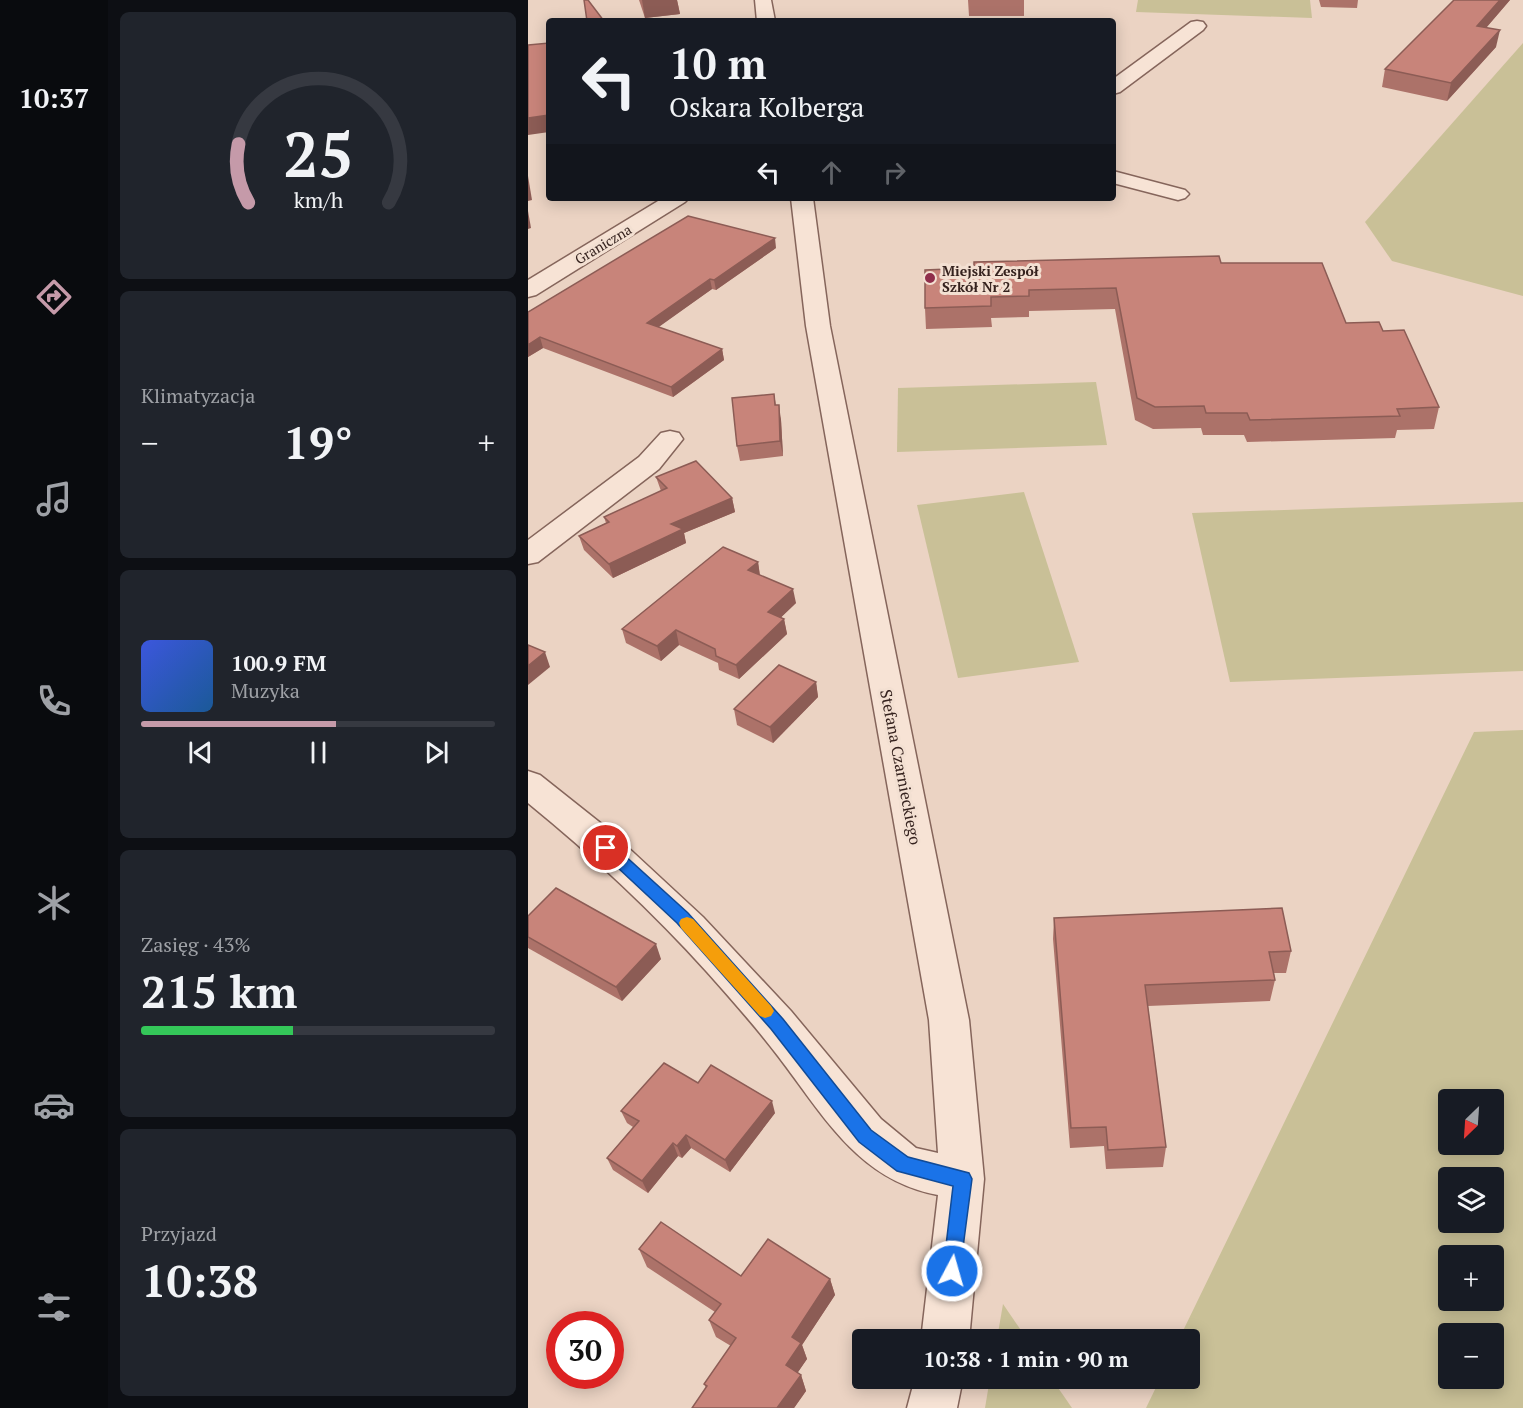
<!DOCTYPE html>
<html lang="pl">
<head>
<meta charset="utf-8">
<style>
  body { margin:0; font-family:"PT Serif",serif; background:#20242c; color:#f1f3f6; height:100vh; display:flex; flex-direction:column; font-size:22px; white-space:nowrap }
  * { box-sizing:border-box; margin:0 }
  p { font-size:20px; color:#9ea1a6 }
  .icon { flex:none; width:33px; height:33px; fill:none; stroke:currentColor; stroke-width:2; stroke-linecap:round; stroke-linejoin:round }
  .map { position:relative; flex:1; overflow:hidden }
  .sheet { display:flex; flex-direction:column; gap:12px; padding:12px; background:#0d0f14; width:420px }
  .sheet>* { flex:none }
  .banner { position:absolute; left:18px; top:18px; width:570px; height:183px; border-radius:6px; box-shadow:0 3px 15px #0003; background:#171b24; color:#f1f3f6; overflow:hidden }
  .needle { width:39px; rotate:205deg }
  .buttons { position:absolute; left:910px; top:1089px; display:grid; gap:12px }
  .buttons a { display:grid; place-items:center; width:66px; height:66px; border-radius:6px; background:#171b24; box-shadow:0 3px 15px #0003; font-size:30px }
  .speed { position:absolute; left:18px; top:1311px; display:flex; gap:12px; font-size:30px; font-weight:700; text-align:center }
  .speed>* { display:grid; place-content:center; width:78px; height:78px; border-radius:50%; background:#171b24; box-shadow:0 3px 15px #0003; line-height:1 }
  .speed .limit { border:9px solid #d22; background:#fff; color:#111 }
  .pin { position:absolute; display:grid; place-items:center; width:51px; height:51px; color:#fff; margin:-26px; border:3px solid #fff; border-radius:50%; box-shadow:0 2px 6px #0007 }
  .me { position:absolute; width:66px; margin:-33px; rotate:6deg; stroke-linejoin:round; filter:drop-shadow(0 0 4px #0008) }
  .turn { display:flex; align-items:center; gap:21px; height:126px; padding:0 24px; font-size:27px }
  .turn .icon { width:78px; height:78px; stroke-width:2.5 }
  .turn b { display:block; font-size:42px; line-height:51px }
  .lanes { display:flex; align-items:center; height:57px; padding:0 24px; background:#0003; justify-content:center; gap:30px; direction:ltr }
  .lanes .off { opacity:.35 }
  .big { font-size:45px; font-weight:700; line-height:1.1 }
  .sheet .tile { flex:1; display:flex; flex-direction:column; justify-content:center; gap:9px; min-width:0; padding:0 21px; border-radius:9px; background:#20242c }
  .sheet .dial { align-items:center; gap:0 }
  .dial svg { height:156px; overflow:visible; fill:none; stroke:#363941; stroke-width:7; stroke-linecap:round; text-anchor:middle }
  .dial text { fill:#f1f3f6; stroke:none }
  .song { display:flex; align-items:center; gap:18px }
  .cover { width:72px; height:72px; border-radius:9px; background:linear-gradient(135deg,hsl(230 70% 55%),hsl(210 70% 35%)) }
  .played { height:6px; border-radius:3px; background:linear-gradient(90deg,#c59aa9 55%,#363941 55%) }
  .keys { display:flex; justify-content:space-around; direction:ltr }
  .heat { display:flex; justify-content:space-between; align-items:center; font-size:33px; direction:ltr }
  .charge { height:9px; border-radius:4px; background:linear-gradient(90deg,#34c759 43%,#363941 0) }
  .trip { position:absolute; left:324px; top:1329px; width:348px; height:60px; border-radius:6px; background:#171b24; box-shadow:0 3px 15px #0003; font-weight:700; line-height:60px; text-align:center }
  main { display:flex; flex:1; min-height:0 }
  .menu { display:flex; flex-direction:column; width:108px; justify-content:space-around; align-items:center; background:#090b0e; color:#9ea1a6 }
  .menu .icon { width:42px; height:42px }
  .menu .on { color:#c59aa9 }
  .menu b { font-size:27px; color:#f1f3f6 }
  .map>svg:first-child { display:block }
</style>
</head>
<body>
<main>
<nav class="menu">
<b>10:37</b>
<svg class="icon on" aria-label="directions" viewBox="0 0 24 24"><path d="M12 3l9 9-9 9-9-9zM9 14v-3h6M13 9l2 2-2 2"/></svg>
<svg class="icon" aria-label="music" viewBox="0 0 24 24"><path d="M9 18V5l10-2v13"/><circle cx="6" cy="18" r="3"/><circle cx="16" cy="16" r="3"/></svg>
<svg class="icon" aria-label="phone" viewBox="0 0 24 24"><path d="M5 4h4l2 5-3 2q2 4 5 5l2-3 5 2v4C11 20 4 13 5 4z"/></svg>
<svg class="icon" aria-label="climate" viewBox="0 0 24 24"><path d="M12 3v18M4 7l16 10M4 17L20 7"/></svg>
<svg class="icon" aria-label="car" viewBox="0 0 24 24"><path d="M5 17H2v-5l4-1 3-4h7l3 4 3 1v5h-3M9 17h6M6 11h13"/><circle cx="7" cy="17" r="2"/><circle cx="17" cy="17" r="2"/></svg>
<svg class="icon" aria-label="filters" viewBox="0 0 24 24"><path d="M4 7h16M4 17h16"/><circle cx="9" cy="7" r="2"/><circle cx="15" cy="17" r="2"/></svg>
</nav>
<section class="sheet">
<div class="tile dial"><svg viewBox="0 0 100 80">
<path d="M14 69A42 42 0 1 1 86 69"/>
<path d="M14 69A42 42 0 0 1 9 39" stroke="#c59aa9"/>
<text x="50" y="56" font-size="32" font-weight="700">25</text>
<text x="50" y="72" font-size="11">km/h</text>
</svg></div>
<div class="tile"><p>Klimatyzacja</p>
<div class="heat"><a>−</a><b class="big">19°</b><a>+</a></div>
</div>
<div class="tile">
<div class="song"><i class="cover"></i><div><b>100.9 FM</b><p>Muzyka</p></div></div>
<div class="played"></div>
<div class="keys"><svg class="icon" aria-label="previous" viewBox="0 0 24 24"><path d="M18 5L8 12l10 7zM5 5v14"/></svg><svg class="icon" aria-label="pause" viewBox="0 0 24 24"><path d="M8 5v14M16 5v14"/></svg><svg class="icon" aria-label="next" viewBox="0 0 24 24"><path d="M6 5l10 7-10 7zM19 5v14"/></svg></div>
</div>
<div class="tile"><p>Zasięg · 43%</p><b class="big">215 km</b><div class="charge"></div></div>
<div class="tile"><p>Przyjazd</p><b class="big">10:38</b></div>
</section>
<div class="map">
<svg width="995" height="1408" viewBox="0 0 995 1408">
  <rect width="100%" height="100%" fill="#ebd3c3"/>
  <g fill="#c9c097" fill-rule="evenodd">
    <polygon points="610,0 782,0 784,18 608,12"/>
    <polygon points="995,43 995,296 864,261 837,222"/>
    <polygon points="568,382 579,445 369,452 370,388"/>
    <polygon points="496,492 551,662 430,678 389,505"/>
    <polygon points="995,502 995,671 702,682 664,513"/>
    <path d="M995,730V1408H618L632,1379L662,1378V1340L651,1339L946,732ZM921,1100H966V1144H921ZM921,1178H966V1222H921ZM921,1256H966V1300H921ZM921,1334H966V1378H921Z"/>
    <polygon points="475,1304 499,1339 469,1339"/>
    <polygon points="462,1378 524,1379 544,1408 457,1408"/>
  </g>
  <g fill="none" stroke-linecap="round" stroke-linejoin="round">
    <defs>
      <g id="street">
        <polygon points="227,0 243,0 247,21 229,21"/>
        <polygon points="669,21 675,22 678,26 675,30 592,92 585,94 585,79 663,22"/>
        <polygon points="585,171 657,190 661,194 657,198 650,200 585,183"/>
        <polygon points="135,198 161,198 157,202 8,295 0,297 0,280"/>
        <path d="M263,198H285L302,326L441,1020L456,1179L441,1340H393L410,1195C330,1180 296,1116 250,1056C228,1027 203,999 179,972C124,911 64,855 0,803V771L12,775L80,829L175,917L263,1011L353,1119L388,1148L410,1153L401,1020L278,326Z"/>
        <polygon points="142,431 151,433 155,439 131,469 10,562 0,564 0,540 111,457 133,433"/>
        <polygon points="387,1378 435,1378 429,1408 379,1408"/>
      </g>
    </defs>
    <use href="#street" stroke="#85655b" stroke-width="3"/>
    <use href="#street" fill="#f7e3d5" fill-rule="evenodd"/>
  </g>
  <g fill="#ac7269">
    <polygon points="111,0 149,0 152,14 117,18"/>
    <polygon points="440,0 496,0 496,16 441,16"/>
    <polygon points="791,0 830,0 829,8 793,7"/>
    <polygon points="926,0 982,0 958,28 968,47 919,101 854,87 857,69"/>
    <polygon points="248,248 188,290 184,289 130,327 194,349 196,360 145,397 15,348 0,357 0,312"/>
    <polygon points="693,263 818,323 855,331 911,407 906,429 869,430 867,438 719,442 716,435 675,435 673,428 625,429 607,420 587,309 501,311 501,317 463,318 464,327 398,329 397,308 397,270"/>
    <polygon points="246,394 248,405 253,420 255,456 212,461 209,446"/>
    <polygon points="128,477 204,498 207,512 156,533 158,543 85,578 56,550 51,536 78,523 76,517 133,491"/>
    <polygon points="230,562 232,575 268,603 252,618 256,619 259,634 211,679 191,670 190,663 151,645 133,661 98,643 94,629"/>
    <polygon points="288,682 290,697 245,743 209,725 206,709"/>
    <polygon points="0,916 133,959 94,1001 0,948"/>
    <polygon points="526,918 763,951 758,973 746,973 747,980 742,1001 620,1006 638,1147 635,1167 578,1169 576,1146 542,1148 525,939"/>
    <polygon points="170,1083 247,1113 202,1172 163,1148 154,1158 150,1156 120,1193 85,1170 79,1158 105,1127 99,1123 93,1111"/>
    <polygon points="111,1249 213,1276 302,1279 307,1295 274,1345 279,1359 269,1373 273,1375 278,1391 266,1408 164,1408 178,1388 176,1384 203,1346 188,1337 181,1320 187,1312 119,1267"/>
  </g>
  <g fill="#8c5c55">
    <polygon points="114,0 149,0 152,14 117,18"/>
    <polygon points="972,0 982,0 945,43 949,26"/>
    <polygon points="972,30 968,47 919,101 923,83"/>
    <polygon points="21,115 21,132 0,135 0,118"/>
    <polygon points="0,176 4,200 0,201"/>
    <polygon points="0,211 3,228 0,229"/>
    <polygon points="247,238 248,248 188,290 186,280"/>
    <polygon points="182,279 184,289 121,334 119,323"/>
    <polygon points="12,337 15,348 0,357 0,345"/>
    <polygon points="194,349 196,360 145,397 143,387"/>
    <polygon points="251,405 253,420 255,456 252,441"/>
    <polygon points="204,498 207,512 156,533 158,543 85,578 81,564 143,524"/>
    <polygon points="230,562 232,577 220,570"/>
    <polygon points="265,589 268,603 243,627 240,612"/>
    <polygon points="256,619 259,634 211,679 208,665"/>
    <polygon points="148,630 151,645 133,661 129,646"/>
    <polygon points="17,652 22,667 0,685 0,666"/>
    <polygon points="288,682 290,697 245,743 242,727"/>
    <polygon points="128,944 133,959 94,1001 88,987"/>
    <polygon points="244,1101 247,1113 202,1172 197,1160"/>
    <polygon points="158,1135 163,1148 154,1158 149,1146"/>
    <polygon points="145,1143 150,1156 120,1193 114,1181"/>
    <polygon points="302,1279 307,1295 274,1345 279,1359 264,1381 258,1365 264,1337"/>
    <polygon points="273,1375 278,1391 266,1408 249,1408"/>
  </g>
  <g fill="#c8847a" stroke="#8c5c55" stroke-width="1.5">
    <polygon points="56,0 60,0 76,21 59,21"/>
    <polygon points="926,0 972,0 949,26 972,30 923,83 857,69"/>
    <polygon points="21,43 21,115 0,118 0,45"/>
    <polygon points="160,216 247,238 186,280 182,279 119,323 194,349 143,387 12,337 0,345 0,312"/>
    <polygon points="691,256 693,263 794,263 818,323 851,322 855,331 876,330 911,407 869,409 872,416 722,420 719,413 678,413 676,406 627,407 609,398 588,288 501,290 501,296 463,297 463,306 397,308 397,270 446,268 446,262"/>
    <polygon points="246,394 247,405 251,405 252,441 209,446 204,398"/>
    <polygon points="168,461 204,498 143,524 155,529 81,564 51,536 81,522 76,517 139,488 128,477"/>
    <polygon points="195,547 230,562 220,570 265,589 240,612 256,619 208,665 188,656 187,649 148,630 129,646 94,629"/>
    <polygon points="0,645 17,652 0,666"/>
    <polygon points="251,665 288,682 242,727 206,709"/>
    <polygon points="28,888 128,944 88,987 0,937 0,916"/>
    <polygon points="754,908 763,951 741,952 747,980 617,985 638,1147 580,1150 578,1127 543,1128 526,918"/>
    <polygon points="136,1063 170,1083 183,1065 244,1101 197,1160 158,1135 149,1146 145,1143 114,1181 79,1158 111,1121 93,1111"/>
    <polygon points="133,1222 213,1276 240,1239 302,1279 264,1337 273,1343 258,1365 273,1375 249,1408 164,1408 179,1386 176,1384 208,1338 181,1320 193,1304 111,1249"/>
  </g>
  <polygon fill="#1a73e8" stroke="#114b97" stroke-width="1.5" points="78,842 84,844 160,913 255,1019 343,1130 380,1157 441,1173 444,1179 431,1278 424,1280 418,1278 415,1271 425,1186 369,1171 331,1142 243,1029 149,923 73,852 71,848"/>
  <polygon fill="#f59e0b" points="159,917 165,919 243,1006 246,1011 243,1016 237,1018 232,1016 153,928 151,923 153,919"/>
  <circle fill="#902e4b" stroke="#f3e0d2" stroke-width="2" cx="402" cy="278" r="6"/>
  <g text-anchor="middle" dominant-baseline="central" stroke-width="6" stroke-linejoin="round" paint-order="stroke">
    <g font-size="14" fill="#35221e" stroke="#f3e0d2">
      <text transform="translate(75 244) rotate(-31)">Graniczna</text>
    </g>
    <g font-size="14" font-weight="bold" fill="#35221e" stroke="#f3e0d2" text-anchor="start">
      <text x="414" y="270">Miejski Zespół<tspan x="414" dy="16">Szkół Nr 2</tspan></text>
    </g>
    <g font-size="16" fill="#35221e" stroke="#f3e0d2">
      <text transform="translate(373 767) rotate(79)">Stefana Czarnieckiego</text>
    </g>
  </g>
</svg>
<div class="buttons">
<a><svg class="needle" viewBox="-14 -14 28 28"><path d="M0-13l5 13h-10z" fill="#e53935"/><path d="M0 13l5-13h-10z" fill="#9ea1a6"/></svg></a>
<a><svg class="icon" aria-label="layers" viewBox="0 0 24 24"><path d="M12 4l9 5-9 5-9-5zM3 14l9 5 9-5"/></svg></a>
<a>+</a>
<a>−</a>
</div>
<div class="speed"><div class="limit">30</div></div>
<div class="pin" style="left:78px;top:848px;background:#d93025"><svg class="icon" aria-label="arrive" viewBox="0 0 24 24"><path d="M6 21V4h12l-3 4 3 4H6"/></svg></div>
<svg class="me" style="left:424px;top:1271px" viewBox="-20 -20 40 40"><circle r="17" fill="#1a73e8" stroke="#fff" stroke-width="3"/><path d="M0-11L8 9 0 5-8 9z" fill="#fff"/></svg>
<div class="trip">10:38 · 1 min · 90 m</div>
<div class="banner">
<div class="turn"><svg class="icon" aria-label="left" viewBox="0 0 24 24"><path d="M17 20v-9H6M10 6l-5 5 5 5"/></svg><div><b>10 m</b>Oskara Kolberga</div></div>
<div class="lanes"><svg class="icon" aria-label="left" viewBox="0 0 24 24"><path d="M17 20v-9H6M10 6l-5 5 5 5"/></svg><svg class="icon off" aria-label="ahead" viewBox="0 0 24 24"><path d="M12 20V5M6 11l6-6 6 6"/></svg><svg class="icon off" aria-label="right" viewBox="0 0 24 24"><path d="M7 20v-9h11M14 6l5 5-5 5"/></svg></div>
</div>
</div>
</main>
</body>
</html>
